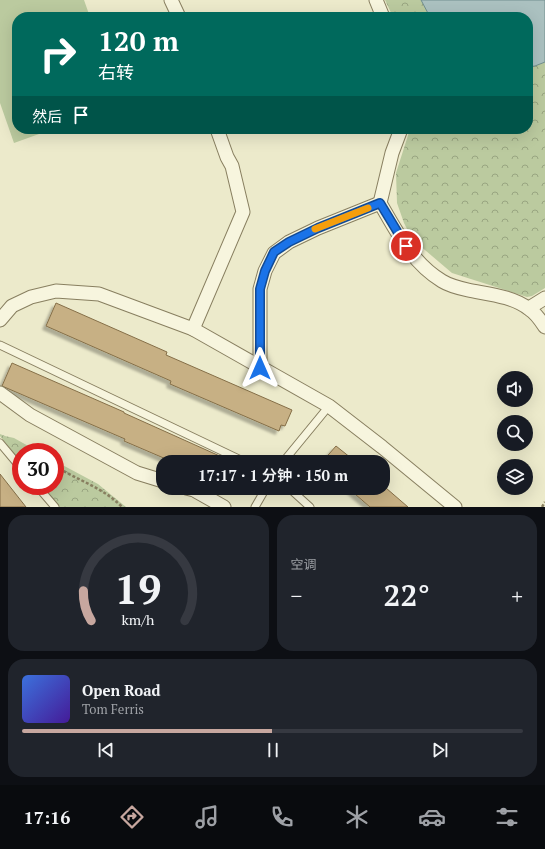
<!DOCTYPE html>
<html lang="zh">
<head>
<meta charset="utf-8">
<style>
  body { margin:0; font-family:"PT Serif","Noto Sans SC",serif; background:#20242c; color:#f1f3f6; height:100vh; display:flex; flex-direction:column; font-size:15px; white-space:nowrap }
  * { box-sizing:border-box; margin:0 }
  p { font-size:13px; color:#9ea1a6 }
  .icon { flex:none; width:22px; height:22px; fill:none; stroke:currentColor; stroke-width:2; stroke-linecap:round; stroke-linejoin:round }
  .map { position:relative; height:507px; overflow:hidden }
  .details { display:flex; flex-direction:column; gap:8px; padding:8px; background:#0d0f14; flex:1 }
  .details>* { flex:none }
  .banner { position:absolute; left:12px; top:12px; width:521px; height:122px; border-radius:16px; box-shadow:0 4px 16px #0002; background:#00695c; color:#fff; overflow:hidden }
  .tools { position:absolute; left:497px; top:371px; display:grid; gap:8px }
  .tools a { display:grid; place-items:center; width:36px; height:36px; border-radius:50%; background:#171b24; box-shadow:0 4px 16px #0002; font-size:20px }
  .speed { position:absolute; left:12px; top:443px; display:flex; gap:8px; font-size:20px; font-weight:700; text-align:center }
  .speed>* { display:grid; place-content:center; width:52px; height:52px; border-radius:50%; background:#171b24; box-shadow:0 4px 16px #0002; line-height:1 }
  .speed .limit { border:6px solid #d22; background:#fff; color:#111 }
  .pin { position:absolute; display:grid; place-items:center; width:34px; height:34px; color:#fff; margin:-17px; border:2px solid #fff; border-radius:50%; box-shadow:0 1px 4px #0007 }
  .me { position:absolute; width:44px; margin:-22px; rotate:0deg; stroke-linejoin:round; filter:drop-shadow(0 0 3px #0008) }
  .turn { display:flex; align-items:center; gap:14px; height:84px; padding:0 20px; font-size:18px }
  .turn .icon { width:52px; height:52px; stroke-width:2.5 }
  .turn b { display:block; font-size:28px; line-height:34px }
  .then { display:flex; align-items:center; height:38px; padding:0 20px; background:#0003; gap:8px; font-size:15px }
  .big { font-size:30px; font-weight:600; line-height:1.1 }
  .details .card { flex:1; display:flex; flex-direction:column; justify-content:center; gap:6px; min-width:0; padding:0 14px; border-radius:16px; background:#20242c }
  .details .dial { align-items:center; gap:0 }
  .dial svg { height:104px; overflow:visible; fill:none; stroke:#363941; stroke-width:7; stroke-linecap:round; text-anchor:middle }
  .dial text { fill:#f1f3f6; stroke:none }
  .song { display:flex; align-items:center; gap:12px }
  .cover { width:48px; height:48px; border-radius:6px; background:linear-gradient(135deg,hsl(220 70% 55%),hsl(260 70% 35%)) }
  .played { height:4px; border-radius:2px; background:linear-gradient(90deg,#c7a79f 50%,#363941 50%) }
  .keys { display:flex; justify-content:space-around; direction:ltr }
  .heat { display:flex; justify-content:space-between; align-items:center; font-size:22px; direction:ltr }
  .details .tiles { flex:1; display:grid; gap:8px; grid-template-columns:1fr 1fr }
  .card:last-child { grid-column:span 2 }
  .trip { position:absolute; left:156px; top:455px; width:234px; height:40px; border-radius:16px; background:#171b24; box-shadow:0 4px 16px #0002; font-weight:600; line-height:40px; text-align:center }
  .dock { display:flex; height:64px; justify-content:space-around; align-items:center; background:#090b0e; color:#9ea1a6 }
  .dock .icon { width:28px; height:28px }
  .dock .current { color:#c7a79f }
  .dock b { font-size:18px; color:#f1f3f6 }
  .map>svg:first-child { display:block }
</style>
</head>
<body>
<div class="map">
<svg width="545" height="507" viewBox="0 0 545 507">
  <defs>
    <pattern id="park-crowns" width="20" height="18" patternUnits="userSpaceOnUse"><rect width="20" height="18" fill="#bbca9f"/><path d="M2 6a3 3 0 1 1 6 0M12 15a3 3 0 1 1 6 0" fill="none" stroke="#99a581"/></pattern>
    <filter id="shadow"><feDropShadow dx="-3.5" dy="3.5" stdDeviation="1" flood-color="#0004"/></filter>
  </defs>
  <rect width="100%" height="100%" fill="#eceacb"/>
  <g fill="url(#park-crowns)">
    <polygon points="385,0 545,0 545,288 532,296 527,297 452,273 412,239 404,223 397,203 396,173 410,129 528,129 528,17 393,17"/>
    <polygon points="0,434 5,436 14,438 39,452 21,452 21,462 0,436"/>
    <polygon points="55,461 98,484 126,507 59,507 41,486 55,486"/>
  </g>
  <polygon fill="#bbca9f" points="0,0 84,0 90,17 17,17 17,129 53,129 14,143 0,103"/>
  <polygon fill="#abc1c0" stroke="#728f8f" points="421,0 545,0 545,62 535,66 528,67 528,17 430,17"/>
  <g fill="#c7b084" stroke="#856f48" filter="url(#shadow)">
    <polygon points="56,303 167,352 166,355 292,410 285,426 281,425 279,431 170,384 171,381 46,326"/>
    <polygon points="12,363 124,412 124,413 233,462 173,462 124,441 125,439 2,386"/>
    <polygon points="336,446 356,462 322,462"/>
    <polygon points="0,474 26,507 0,507"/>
    <polygon points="348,488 386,488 408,507 370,507"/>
  </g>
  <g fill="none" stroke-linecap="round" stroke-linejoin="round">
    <defs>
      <g id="lane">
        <polyline points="0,345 245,462"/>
        <polyline points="0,443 21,468"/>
        <polyline points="283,462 329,406"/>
        <polyline points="37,486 55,507"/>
        <polyline points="289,488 310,507"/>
        <polyline points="255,507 266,488"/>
      </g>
      <g id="street">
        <polyline points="171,0 179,17"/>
        <polyline points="376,0 383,17"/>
        <path d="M401,129L392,153L380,203C397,232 412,263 442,281C450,286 459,288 468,290C487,294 513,296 529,309C536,313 541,321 545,327"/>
        <polyline points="529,308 545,298"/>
        <polyline points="0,320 12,306 31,297 56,291 99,294 193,329 329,406 382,447 455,507"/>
        <polyline points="193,329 243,212 232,166 227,157 217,129"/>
        <polyline points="260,368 260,289 265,271 274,253 289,242 318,228 380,203"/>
        <polyline points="0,393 30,415 137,473 163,481"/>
        <polyline points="186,488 194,490 224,507"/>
      </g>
    </defs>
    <use href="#lane" stroke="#887f60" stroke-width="9"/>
    <use href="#street" stroke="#887f60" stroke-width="15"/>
    <g stroke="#887f60" stroke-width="2.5" stroke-dasharray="3 2" stroke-linecap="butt">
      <path d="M55,466C77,480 104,488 122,507"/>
      <polyline points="542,507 545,502"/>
    </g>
    <use href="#lane" stroke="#f7f5de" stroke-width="7"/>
    <use href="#street" stroke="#f7f5de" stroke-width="13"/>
  </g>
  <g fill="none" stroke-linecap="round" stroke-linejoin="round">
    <defs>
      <polyline id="route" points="260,368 260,289 265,271 274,252 289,242 318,228 380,203 406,246"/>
    </defs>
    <use href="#route" stroke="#114b97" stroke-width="10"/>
    <use href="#route" stroke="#1a73e8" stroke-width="7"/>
    <polyline stroke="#f59e0b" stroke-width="7" points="315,229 368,208"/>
  </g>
</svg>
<div class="tools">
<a><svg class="icon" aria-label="sound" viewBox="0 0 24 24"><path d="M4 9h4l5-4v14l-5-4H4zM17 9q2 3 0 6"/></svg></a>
<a><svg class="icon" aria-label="search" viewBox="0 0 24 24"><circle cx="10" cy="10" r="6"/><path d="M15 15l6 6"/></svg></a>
<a><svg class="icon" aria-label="layers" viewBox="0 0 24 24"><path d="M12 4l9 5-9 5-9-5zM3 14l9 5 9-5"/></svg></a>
</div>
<div class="speed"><div class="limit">30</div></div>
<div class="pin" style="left:406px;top:246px;background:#d93025"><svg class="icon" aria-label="arrive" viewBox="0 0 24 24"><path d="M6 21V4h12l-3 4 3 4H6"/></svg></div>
<svg class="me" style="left:260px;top:368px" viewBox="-20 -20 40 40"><path d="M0-17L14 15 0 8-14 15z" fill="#1a73e8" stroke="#fff" stroke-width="4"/></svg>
<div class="trip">17:17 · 1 分钟 · 150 m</div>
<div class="banner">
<div class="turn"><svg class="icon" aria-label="right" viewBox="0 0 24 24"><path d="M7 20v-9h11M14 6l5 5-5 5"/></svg><div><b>120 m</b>右转</div></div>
<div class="then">然后<svg class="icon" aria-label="arrive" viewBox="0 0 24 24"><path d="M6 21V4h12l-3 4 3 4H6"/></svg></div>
</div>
</div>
<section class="details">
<div class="tiles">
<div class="card dial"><svg viewBox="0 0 100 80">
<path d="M14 69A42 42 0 1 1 86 69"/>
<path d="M14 69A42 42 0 0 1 8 46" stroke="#c7a79f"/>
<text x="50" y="56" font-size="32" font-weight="700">19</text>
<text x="50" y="72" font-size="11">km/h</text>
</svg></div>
<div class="card"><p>空调</p>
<div class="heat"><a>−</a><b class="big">22°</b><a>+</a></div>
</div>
<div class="card">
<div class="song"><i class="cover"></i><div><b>Open Road</b><p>Tom Ferris</p></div></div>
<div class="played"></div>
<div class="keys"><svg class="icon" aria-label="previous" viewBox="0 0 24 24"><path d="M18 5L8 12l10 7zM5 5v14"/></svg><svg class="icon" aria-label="pause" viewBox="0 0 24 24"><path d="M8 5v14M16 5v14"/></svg><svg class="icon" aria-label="next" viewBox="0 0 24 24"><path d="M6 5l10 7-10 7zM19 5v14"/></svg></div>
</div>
</div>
</section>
<nav class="dock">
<b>17:16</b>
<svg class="icon current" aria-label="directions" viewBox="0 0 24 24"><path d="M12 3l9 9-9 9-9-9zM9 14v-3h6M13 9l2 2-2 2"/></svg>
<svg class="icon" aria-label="music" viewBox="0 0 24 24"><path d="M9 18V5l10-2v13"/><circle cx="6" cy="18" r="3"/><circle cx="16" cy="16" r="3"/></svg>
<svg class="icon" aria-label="phone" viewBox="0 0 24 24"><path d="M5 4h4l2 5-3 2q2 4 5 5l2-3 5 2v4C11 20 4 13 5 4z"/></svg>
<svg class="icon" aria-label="climate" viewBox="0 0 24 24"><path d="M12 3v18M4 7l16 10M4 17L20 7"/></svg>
<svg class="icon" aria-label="car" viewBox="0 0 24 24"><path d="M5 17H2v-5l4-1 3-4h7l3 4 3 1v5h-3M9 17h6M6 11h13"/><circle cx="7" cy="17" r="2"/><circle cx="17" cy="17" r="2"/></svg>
<svg class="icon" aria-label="filters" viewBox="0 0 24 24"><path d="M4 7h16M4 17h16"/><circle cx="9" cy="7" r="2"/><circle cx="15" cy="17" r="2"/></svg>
</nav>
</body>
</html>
